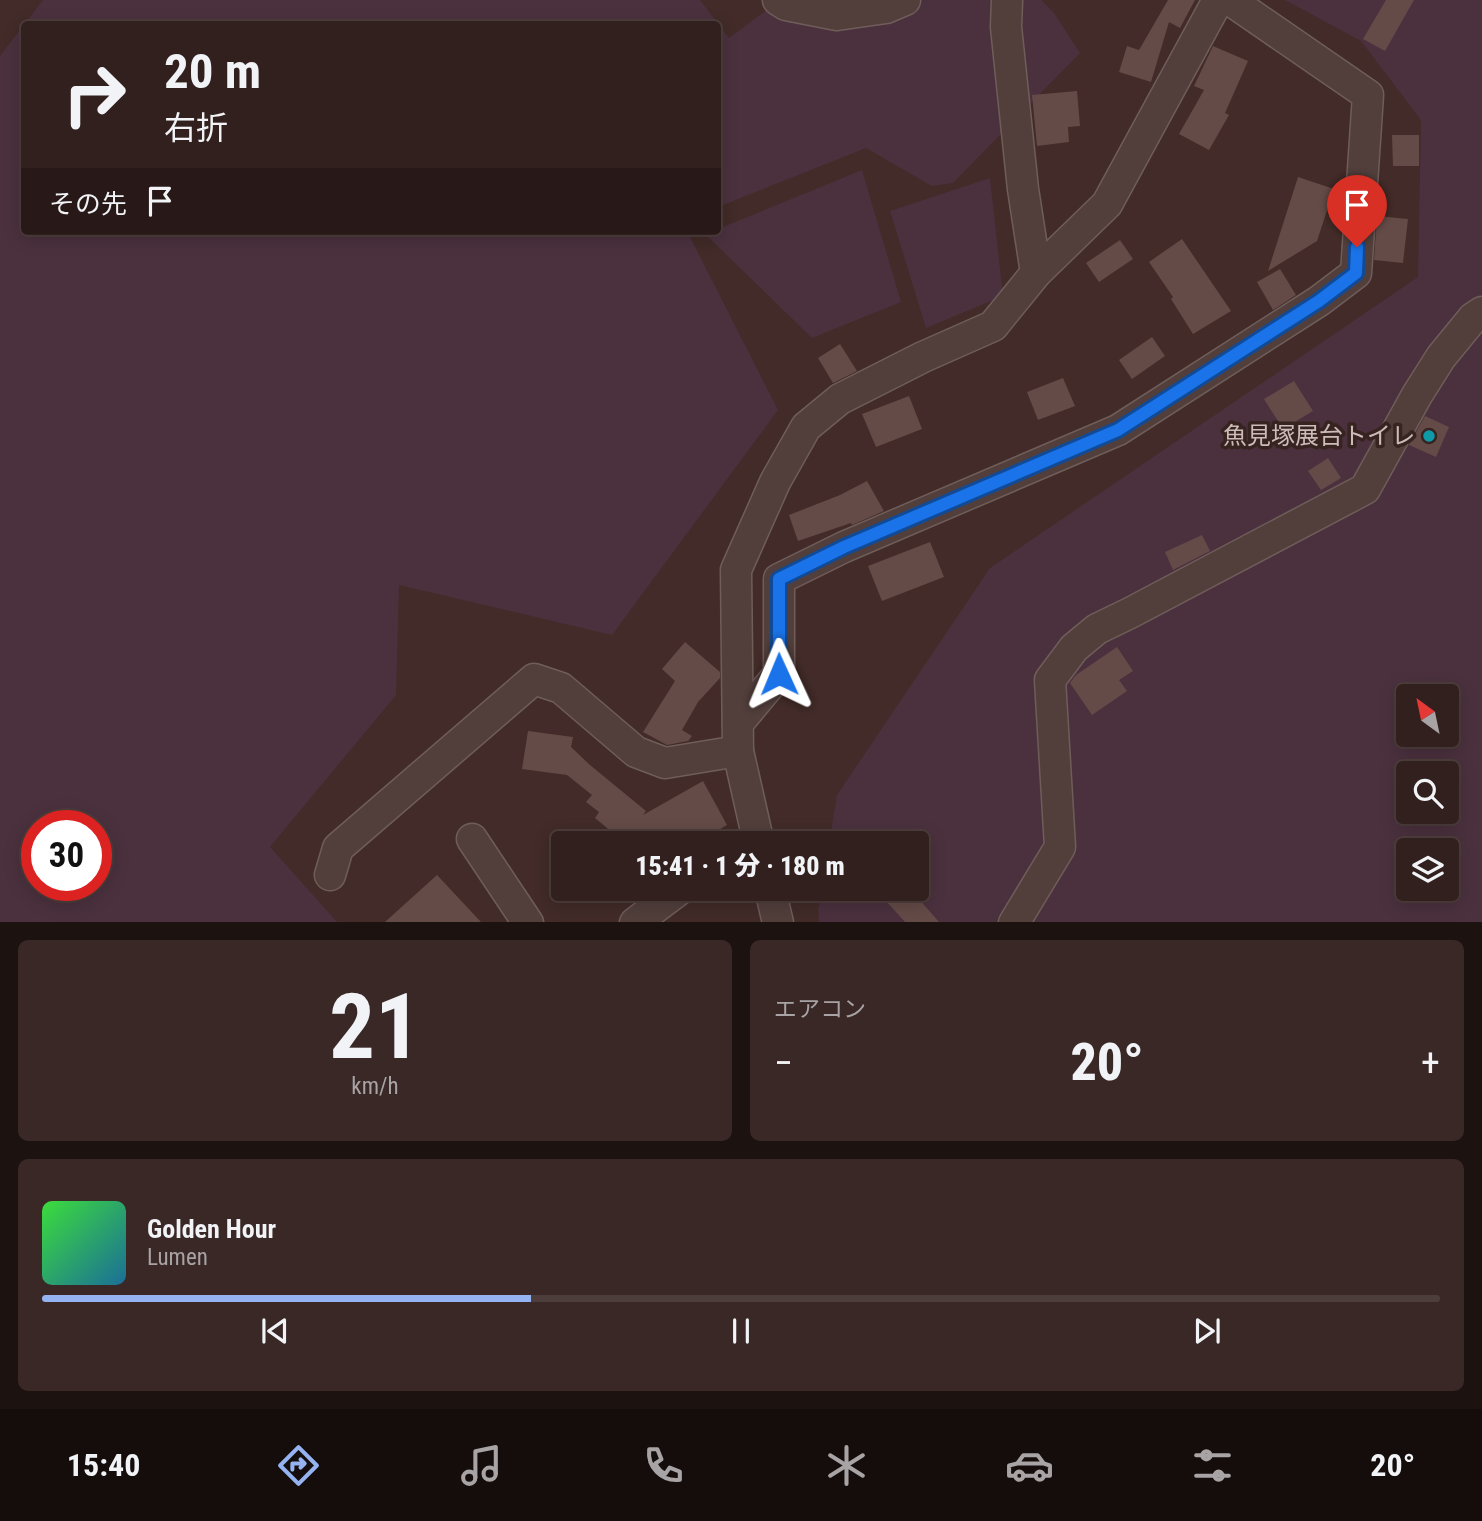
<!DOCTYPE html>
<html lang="ja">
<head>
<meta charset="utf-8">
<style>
  body { margin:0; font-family:"Roboto Condensed","Noto Sans JP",sans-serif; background:#3a2827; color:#f1f3f6; height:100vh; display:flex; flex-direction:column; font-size:26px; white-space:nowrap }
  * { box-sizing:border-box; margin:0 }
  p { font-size:23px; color:#a8a3a4 }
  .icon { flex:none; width:38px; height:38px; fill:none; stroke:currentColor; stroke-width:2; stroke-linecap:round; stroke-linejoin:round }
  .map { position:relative; height:922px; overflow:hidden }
  .details { display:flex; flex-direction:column; gap:18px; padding:18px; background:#1c1210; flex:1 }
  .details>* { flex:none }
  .banner { position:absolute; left:21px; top:21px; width:700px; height:214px; border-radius:7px; box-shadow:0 4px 18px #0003,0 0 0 2px #4d3e3c; background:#32201e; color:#f1f3f6; overflow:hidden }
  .needle { width:46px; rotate:327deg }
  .buttons { position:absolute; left:1396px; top:684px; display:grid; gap:14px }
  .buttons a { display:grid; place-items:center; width:63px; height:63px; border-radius:7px; background:#32201e; box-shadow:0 4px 18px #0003,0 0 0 2px #4d3e3c; font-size:35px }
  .speed { position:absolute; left:21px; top:810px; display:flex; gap:14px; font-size:35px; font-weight:700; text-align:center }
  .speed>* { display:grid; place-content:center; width:91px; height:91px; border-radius:50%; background:#32201e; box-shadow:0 4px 18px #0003,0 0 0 2px #4d3e3c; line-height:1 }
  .speed .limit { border:10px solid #d22; background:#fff; color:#111 }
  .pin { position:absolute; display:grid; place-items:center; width:60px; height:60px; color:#fff; margin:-72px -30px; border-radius:50% 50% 50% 0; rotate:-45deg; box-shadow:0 0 7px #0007 }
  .pin .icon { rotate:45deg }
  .me { position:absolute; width:77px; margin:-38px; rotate:359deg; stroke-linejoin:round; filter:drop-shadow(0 0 5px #0008) }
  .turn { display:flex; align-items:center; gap:24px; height:147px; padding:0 28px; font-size:32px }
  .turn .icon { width:91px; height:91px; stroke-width:2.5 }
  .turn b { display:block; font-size:49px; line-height:60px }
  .then { display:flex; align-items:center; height:66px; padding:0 28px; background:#0003; gap:14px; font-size:26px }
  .big { font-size:52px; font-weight:800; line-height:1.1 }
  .details .card { flex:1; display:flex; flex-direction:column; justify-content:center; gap:10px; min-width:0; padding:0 24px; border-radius:10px; background:#3a2827 }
  .details .dial { align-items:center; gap:0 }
  .dial b { font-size:91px; line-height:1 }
  .song { display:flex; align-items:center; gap:21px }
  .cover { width:84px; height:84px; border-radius:10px; background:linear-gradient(135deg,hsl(120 70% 55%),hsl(200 70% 35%)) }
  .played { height:7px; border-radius:4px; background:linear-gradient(90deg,#95b2f1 35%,#4d3e3c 35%) }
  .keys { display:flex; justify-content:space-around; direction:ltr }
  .heat { display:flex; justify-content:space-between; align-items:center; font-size:38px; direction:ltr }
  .details .tiles { flex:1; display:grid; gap:18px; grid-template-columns:1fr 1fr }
  .card:last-child { grid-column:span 2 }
  .trip { position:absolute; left:551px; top:831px; width:378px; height:70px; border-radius:7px; background:#32201e; box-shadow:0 4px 18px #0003,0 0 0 2px #4d3e3c; font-weight:800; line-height:70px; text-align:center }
  .tabs { display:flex; height:112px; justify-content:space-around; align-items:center; background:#140d0c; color:#a8a3a4 }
  .tabs .icon { width:49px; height:49px }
  .tabs .active { color:#95b2f1 }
  .tabs b { font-size:32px; color:#f1f3f6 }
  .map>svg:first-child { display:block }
</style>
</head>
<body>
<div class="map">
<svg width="1482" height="923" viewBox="0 0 1482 923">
  <rect width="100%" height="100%" fill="#422b28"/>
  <g fill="#4b313e" fill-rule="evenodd">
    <path d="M43,0H700L729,38L780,0H1041L1054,13L1080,53L953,183L932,186L866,148L718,207V24H24V231H687L778,410L612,635L399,585L396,695L270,847L338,923L0,922V56ZM37,826H96V886H37Z"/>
    <path d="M1285,0H1482V922H819L818,910L822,889H917V844L829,843L837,795L990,568L1418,277L1421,120L1361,41ZM1409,696H1447V735H1409ZM1409,774H1447V812H1409ZM1409,850H1447V889H1409Z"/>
    <polygon points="862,170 901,302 812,338 705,234 712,231 718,231 718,229"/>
    <polygon points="990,178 1003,296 926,328 890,211"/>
  </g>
  <g fill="#644b47">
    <polygon points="1168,0 1195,0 1180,28 1169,22 1151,82 1119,72 1127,46 1139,50"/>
    <polygon points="1386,0 1414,0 1385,51 1363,39"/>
    <polygon points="1213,46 1248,61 1225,113 1229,115 1209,150 1179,134 1204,90 1194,86"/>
    <polygon points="1077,91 1080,126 1068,127 1069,142 1037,146 1032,95"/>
    <polygon points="1392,135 1419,135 1419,166 1393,166"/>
    <polygon points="1298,177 1334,189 1317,241 1268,271"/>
    <polygon points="1377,216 1408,219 1403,263 1374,260"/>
    <polygon points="1182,239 1231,311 1193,334 1171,299 1173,297 1149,262"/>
    <polygon points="1120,240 1133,259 1099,282 1086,263"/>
    <polygon points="1280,269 1296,295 1273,310 1257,282"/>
    <polygon points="1152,337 1165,356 1132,379 1119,360"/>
    <polygon points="840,344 857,371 833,383 818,358"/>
    <polygon points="1063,378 1075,406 1038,420 1027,392"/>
    <polygon points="1294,381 1313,411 1283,429 1264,399"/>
    <polygon points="909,396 922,429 876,447 862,414"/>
    <polygon points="1425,416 1449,427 1436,457 1409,445"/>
    <polygon points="1328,458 1341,478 1321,490 1308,471"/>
    <polygon points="867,481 884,511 852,525 851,523 798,541 789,515 840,495"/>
    <polygon points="1202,535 1210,551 1173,570 1165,552"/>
    <polygon points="930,542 944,577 882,601 868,566"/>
    <polygon points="685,642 720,672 720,678 698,702 682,730 692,736 688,741 667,745 643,732 675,681 662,669"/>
    <polygon points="1117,647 1133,671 1119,680 1127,691 1092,715 1070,683 1076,675"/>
    <polygon points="528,731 573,737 571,747 590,765 646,811 643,815 703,781 727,825 695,844 594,844 613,833 595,818 599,812 586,802 592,795 567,775 522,769"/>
    <polygon points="437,875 481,922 385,922"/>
    <polygon points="900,889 910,889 939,922 905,922 886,901"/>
  </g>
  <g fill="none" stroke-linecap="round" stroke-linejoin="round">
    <defs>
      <g id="street">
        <polyline points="778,0 786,5 837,15 886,8 905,0"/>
        <polyline points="1036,273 1107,204 1218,0"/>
        <polyline points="738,723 779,674 779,579 844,547 1118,430 1319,301 1356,273 1368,95 1230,0"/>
        <polyline points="472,839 528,923"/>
        <polyline points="759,844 738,751 736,570 775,482 806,427 840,399 923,357 993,326 1036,273 1023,189 1006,27 1007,0"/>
        <polyline points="330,875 338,848 534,679 561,688 636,752 665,763 738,751"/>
        <polyline points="770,889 778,923"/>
        <polyline points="635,923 680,889"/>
        <polyline points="1014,923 1060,847 1050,680 1074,648 1097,629 1130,613 1365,489 1417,395 1441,357 1473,318 1482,312"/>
      </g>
    </defs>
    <use href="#street" stroke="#6f5d5a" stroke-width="33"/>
    <use href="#street" stroke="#523f3c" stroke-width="30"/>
  </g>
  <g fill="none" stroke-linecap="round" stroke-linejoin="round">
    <defs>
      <polyline id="route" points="779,674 779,579 844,547 1118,430 1319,301 1356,273 1357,247"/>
    </defs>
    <use href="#route" stroke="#114b97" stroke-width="18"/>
    <use href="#route" stroke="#1a73e8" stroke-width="12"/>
  </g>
  <circle fill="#0f9aa8" stroke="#372421" stroke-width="2.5" cx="1429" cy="436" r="7"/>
  <g text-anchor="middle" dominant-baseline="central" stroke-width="7" stroke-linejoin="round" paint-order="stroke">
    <g font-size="24" fill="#ccbcb9" stroke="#372421" text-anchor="end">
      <text x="1415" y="436">魚見塚展台トイレ</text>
    </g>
  </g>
</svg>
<div class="buttons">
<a><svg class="needle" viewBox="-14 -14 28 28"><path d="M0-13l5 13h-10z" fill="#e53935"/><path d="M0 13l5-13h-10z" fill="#a8a3a4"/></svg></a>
<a><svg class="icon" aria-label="search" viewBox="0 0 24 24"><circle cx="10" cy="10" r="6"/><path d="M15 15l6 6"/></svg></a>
<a><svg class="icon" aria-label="layers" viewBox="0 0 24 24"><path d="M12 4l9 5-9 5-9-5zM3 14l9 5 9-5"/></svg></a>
</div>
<div class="speed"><div class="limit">30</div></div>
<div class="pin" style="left:1357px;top:247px;background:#d93025"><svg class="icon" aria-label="arrive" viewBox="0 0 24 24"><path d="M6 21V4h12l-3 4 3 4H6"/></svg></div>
<svg class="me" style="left:779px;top:674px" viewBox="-20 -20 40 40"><path d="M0-17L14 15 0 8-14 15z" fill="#1a73e8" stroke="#fff" stroke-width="4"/></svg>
<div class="trip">15:41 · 1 分 · 180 m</div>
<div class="banner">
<div class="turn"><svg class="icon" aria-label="right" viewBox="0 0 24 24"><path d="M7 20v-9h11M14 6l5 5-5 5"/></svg><div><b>20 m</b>右折</div></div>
<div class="then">その先<svg class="icon" aria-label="arrive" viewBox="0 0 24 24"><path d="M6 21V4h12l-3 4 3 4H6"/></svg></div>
</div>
</div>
<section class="details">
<div class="tiles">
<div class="card dial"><b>21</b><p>km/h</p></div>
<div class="card"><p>エアコン</p>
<div class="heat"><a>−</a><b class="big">20°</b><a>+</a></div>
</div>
<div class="card">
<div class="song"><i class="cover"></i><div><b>Golden Hour</b><p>Lumen</p></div></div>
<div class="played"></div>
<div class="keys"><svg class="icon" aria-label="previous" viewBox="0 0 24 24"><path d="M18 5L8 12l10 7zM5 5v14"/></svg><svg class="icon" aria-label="pause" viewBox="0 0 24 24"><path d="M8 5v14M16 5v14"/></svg><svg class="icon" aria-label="next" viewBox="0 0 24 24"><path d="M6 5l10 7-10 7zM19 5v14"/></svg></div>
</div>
</div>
</section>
<nav class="tabs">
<b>15:40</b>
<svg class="icon active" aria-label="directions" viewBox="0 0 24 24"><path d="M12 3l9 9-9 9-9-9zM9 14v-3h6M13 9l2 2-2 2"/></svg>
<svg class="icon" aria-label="music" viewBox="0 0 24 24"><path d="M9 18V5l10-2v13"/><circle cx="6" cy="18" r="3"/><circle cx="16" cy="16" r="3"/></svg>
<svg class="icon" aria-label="phone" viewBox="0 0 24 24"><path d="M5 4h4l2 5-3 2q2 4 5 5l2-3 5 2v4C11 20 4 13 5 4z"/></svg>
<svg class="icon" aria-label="climate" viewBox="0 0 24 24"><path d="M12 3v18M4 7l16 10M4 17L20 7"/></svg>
<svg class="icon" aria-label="car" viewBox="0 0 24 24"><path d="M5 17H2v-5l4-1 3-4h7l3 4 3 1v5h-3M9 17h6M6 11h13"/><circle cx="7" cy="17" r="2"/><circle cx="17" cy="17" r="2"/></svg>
<svg class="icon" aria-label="filters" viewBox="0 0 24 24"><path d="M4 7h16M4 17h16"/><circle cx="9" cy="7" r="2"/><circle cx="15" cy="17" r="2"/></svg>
<b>20°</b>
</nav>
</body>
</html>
